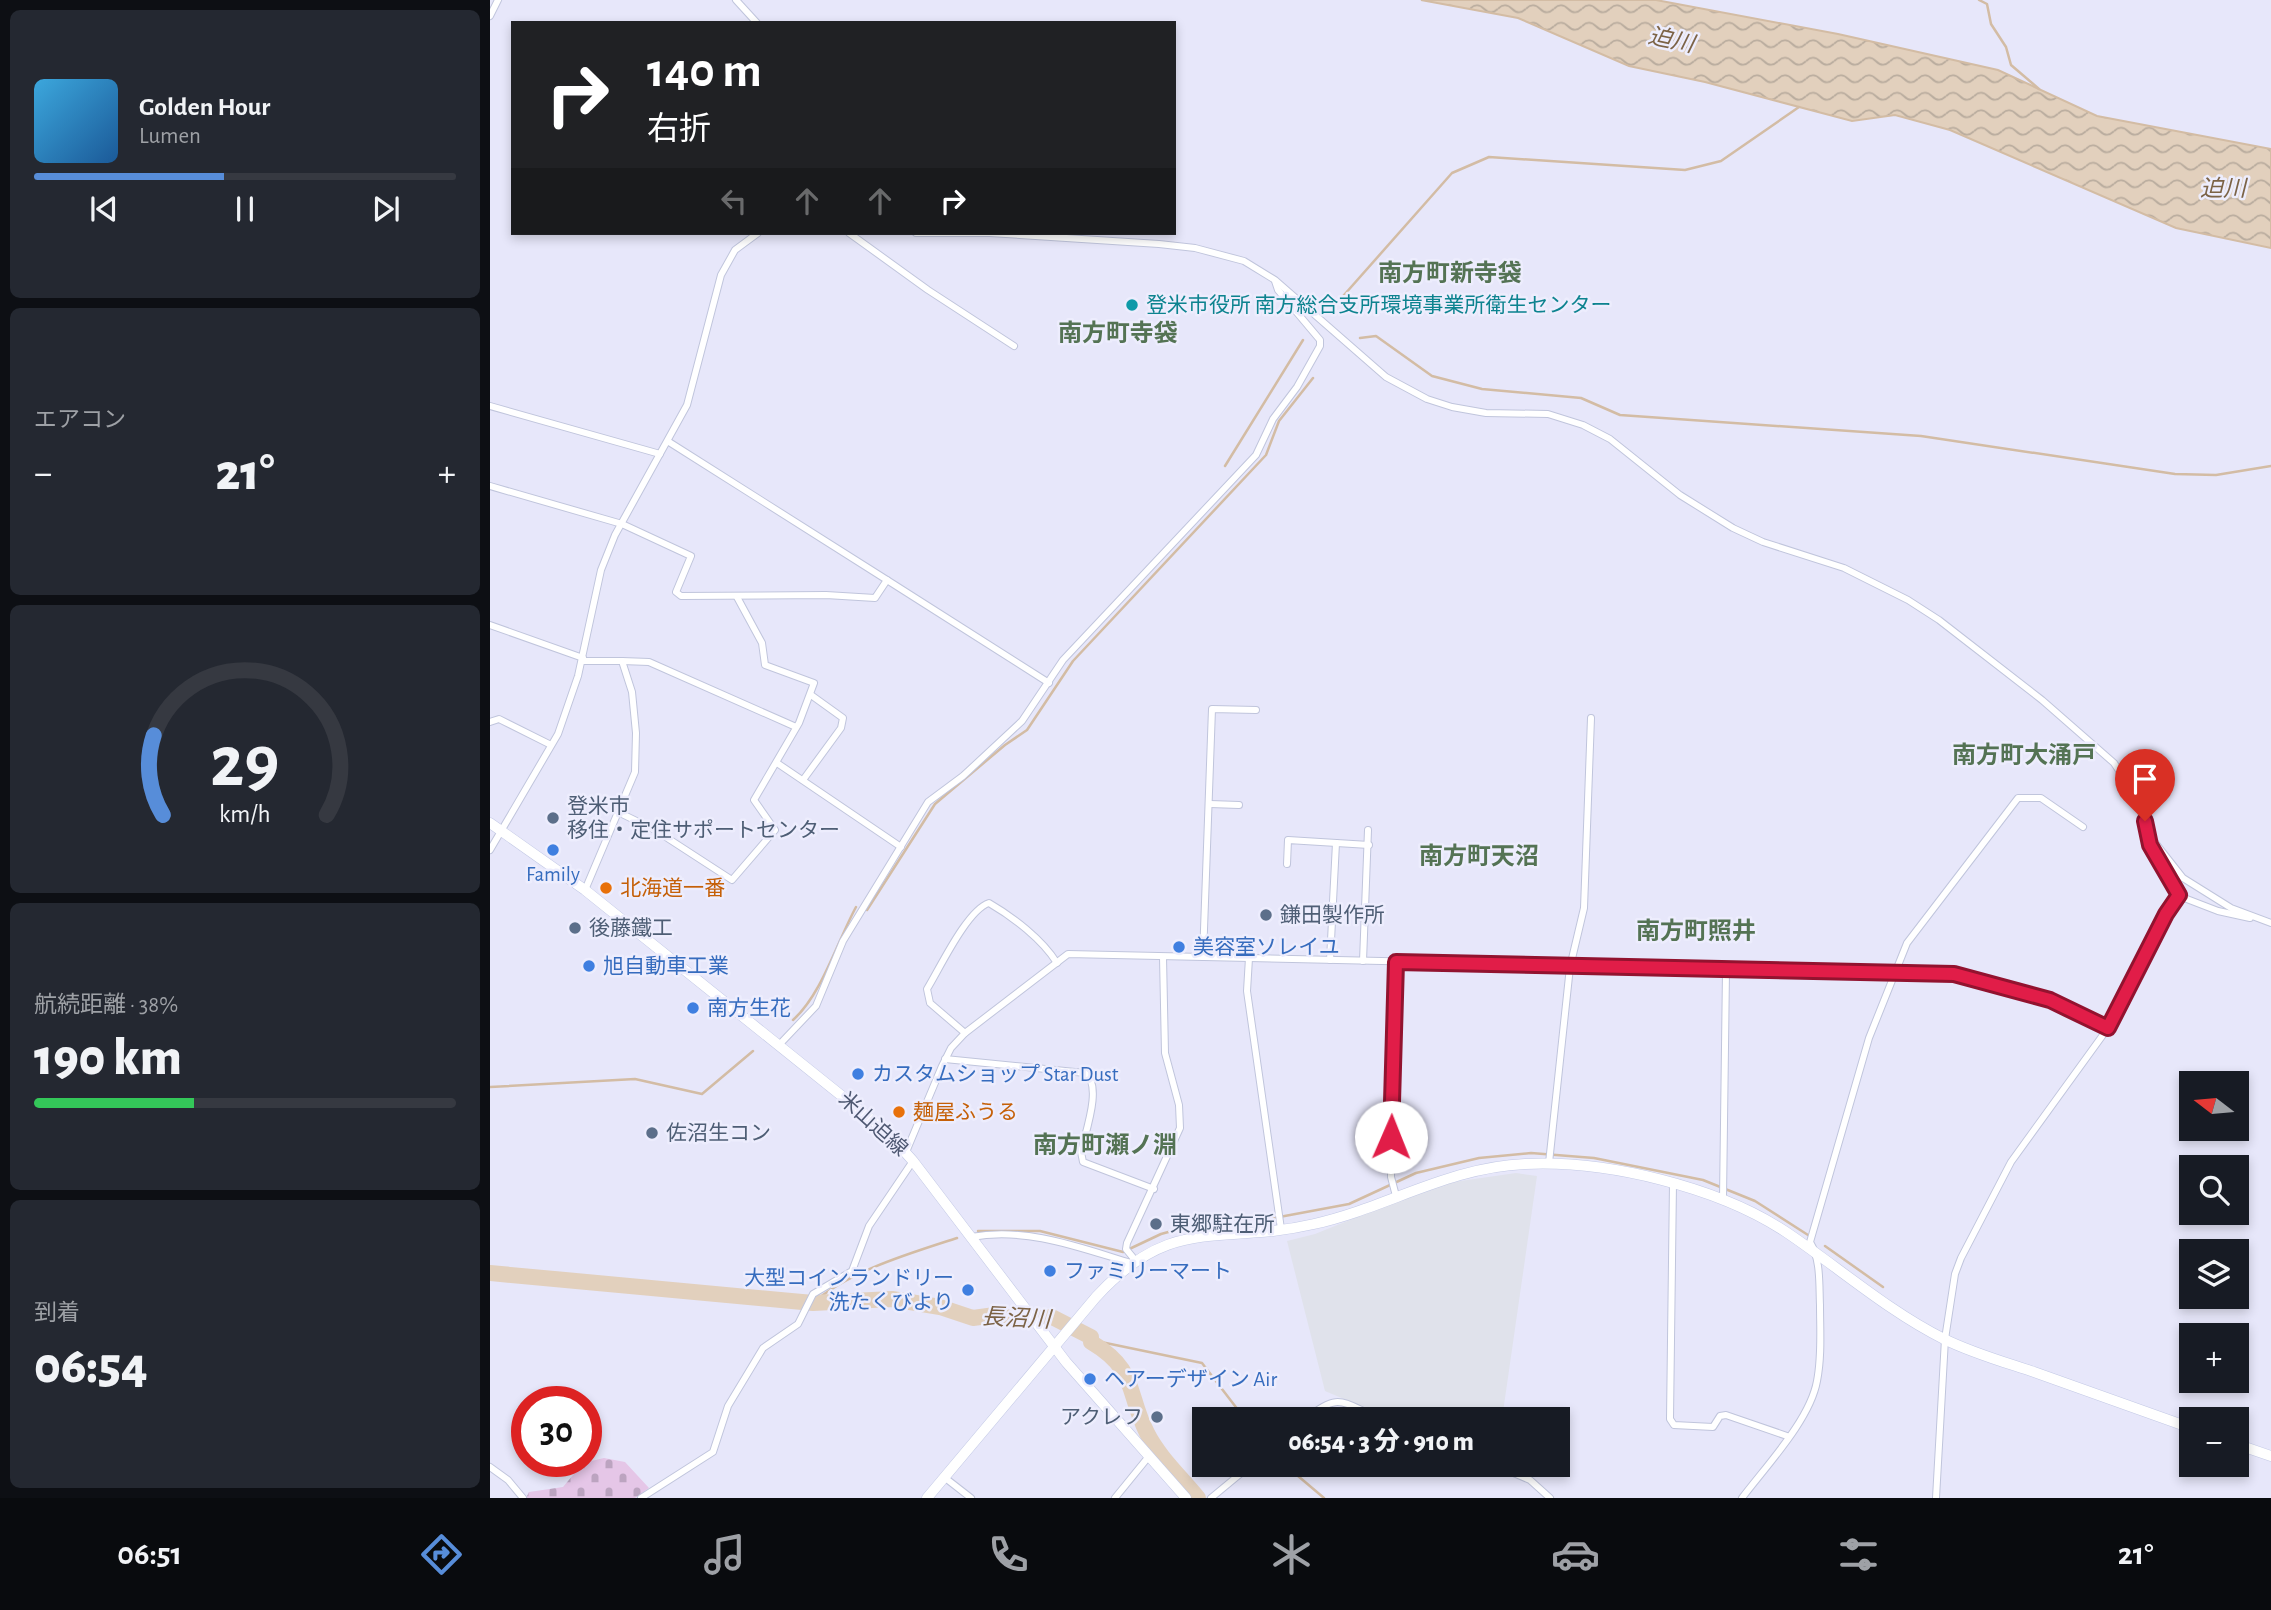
<!DOCTYPE html>
<html lang="ja">
<head>
<meta charset="utf-8">
<style>
  body { margin:0; font-family:"Alegreya Sans","Noto Sans JP",sans-serif; background:#242831; color:#f1f3f6; height:100vh; display:flex; flex-direction:column; font-size:26px; white-space:nowrap }
  * { box-sizing:border-box; margin:0 }
  p { font-size:23px; color:#9ea1a6 }
  .icon { flex:none; width:38px; height:38px; fill:none; stroke:currentColor; stroke-width:2; stroke-linecap:round; stroke-linejoin:round }
  .map { position:relative; flex:1; overflow:hidden }
  .details { display:flex; flex-direction:column; gap:10px; padding:10px; background:#0d0f14; width:490px }
  .details>* { flex:none }
  .banner { position:absolute; left:21px; top:21px; width:665px; height:214px; border-radius:0px; box-shadow:0 4px 10px #0003; background:#202124; color:#fff; overflow:hidden }
  .needle { width:46px; rotate:286deg }
  .controls { position:absolute; left:1689px; top:1071px; display:grid; gap:14px }
  .controls a { display:grid; place-items:center; width:70px; height:70px; border-radius:0px; background:#171b24; box-shadow:0 4px 10px #0003; font-size:35px }
  .speed { position:absolute; left:21px; top:1386px; display:flex; gap:14px; font-size:35px; font-weight:700; text-align:center }
  .speed>* { display:grid; place-content:center; width:91px; height:91px; border-radius:50%; background:#171b24; box-shadow:0 4px 10px #0003; line-height:1 }
  .speed .limit { border:10px solid #d22; background:#fff; color:#111 }
  .pin { position:absolute; display:grid; place-items:center; width:60px; height:60px; color:#fff; margin:-72px -30px; border-radius:50% 50% 50% 0; rotate:-45deg; box-shadow:0 0 7px #0007 }
  .pin .icon { rotate:45deg }
  .me { position:absolute; width:77px; margin:-38px; rotate:1deg; stroke-linejoin:round; filter:drop-shadow(0 0 5px #0008) }
  .turn { display:flex; align-items:center; gap:24px; height:147px; padding:0 21px; font-size:32px }
  .turn .icon { width:91px; height:91px; stroke-width:2.5 }
  .turn b { display:block; font-size:49px; line-height:60px }
  .lanes { display:flex; align-items:center; height:66px; padding:0 21px; background:#0003; justify-content:center; gap:35px; direction:ltr }
  .lanes .off { opacity:.35 }
  .big { font-size:52px; font-weight:800; line-height:1.1 }
  .details .widget { flex:1; display:flex; flex-direction:column; justify-content:center; gap:10px; min-width:0; padding:0 24px; border-radius:10px; background:#242831 }
  .details .dial { align-items:center; gap:0 }
  .dial svg { height:182px; overflow:visible; fill:none; stroke:#363941; stroke-width:7; stroke-linecap:round; text-anchor:middle }
  .dial text { fill:#f1f3f6; stroke:none }
  .song { display:flex; align-items:center; gap:21px }
  .cover { width:84px; height:84px; border-radius:10px; background:linear-gradient(135deg,hsl(200 70% 55%),hsl(210 70% 35%)) }
  .played { height:7px; border-radius:4px; background:linear-gradient(90deg,#578dd9 45%,#363941 45%) }
  .keys { display:flex; justify-content:space-around; direction:ltr }
  .heat { display:flex; justify-content:space-between; align-items:center; font-size:38px; direction:ltr }
  .charge { height:10px; border-radius:5px; background:linear-gradient(90deg,#34c759 38%,#363941 0) }
  .trip { position:absolute; left:702px; top:1407px; width:378px; height:70px; border-radius:0px; background:#171b24; box-shadow:0 4px 10px #0003; font-weight:800; line-height:70px; text-align:center }
  .tabs { display:flex; height:112px; justify-content:space-around; align-items:center; background:#090b0e; color:#9ea1a6 }
  .tabs .icon { width:49px; height:49px }
  .tabs .current { color:#578dd9 }
  .tabs b { font-size:32px; color:#f1f3f6 }
  main { display:flex; flex:1; min-height:0 }
  .map>svg:first-child { display:block }
</style>
</head>
<body>
<main>
<section class="details">
<div class="widget">
<div class="song"><i class="cover"></i><div><b>Golden Hour</b><p>Lumen</p></div></div>
<div class="played"></div>
<div class="keys"><svg class="icon" aria-label="previous" viewBox="0 0 24 24"><path d="M18 5L8 12l10 7zM5 5v14"/></svg><svg class="icon" aria-label="pause" viewBox="0 0 24 24"><path d="M8 5v14M16 5v14"/></svg><svg class="icon" aria-label="next" viewBox="0 0 24 24"><path d="M6 5l10 7-10 7zM19 5v14"/></svg></div>
</div>
<div class="widget"><p>エアコン</p>
<div class="heat"><a>−</a><b class="big">21°</b><a>+</a></div>
</div>
<div class="widget dial"><svg viewBox="0 0 100 80">
<path d="M14 69A42 42 0 1 1 86 69"/>
<path d="M14 69A42 42 0 0 1 10 34" stroke="#578dd9"/>
<text x="50" y="56" font-size="32" font-weight="700">29</text>
<text x="50" y="72" font-size="11">km/h</text>
</svg></div>
<div class="widget"><p>航続距離 · 38%</p><b class="big">190 km</b><div class="charge"></div></div>
<div class="widget"><p>到着</p><b class="big">06:54</b></div>
</section>
<div class="map">
<svg width="1781" height="1498" viewBox="0 0 1781 1498">
  <defs>
    <pattern id="cemetery-stones" width="16" height="16" patternUnits="userSpaceOnUse" patternTransform="scale(1.75)"><rect width="16" height="16" fill="#e5c6e7"/><path d="M2 7V4a2 2 0 0 1 4 0v3zM10 15v-3a2 2 0 0 1 4 0v3z" fill="#bca4c0"/></pattern>
    <pattern id="water-waves" width="16" height="10" patternUnits="userSpaceOnUse" patternTransform="scale(1.75)"><rect width="16" height="10" fill="#e2d0bd"/><path d="M0 5q4-4 8 0t8 0" fill="none" stroke="#b9ac9e"/></pattern>
  </defs>
  <rect width="100%" height="100%" fill="#e7e7fa"/>
  <polygon fill="#e0e2eb" points="1026,1173 1047,1176 1012,1419 901,1419 835,1391 797,1241 825,1234 949,1184"/>
  <polygon fill="url(#cemetery-stones)" points="114,1458 135,1462 159,1488 145,1498 36,1498 39,1492 73,1487 93,1463"/>
  <polygon fill="url(#water-waves)" stroke="#d3bca4" stroke-width="2" points="931,0 1166,0 1348,34 1508,70 1607,116 1781,149 1781,248 1686,228 1460,130 1405,115 1362,121 1215,82 1139,66 1028,18"/>
  <g fill="none" stroke-linecap="round" stroke-linejoin="round">
    <g stroke="#d3bca4" stroke-width="2.5">
      <polyline points="1489,0 1497,4 1501,24 1516,47 1521,65 1549,89"/>
      <polyline points="839,312 962,173 999,157 1195,170 1231,161 1309,107"/>
      <polyline points="870,338 886,336 942,376 992,389 1091,398 1130,415 1431,436 1685,474 1726,475 1781,466"/>
      <polyline points="735,466 813,340"/>
      <polyline points="377,910 445,804 515,745 537,730 583,661 776,455 789,421 823,378"/>
      <path d="M303,1020C332,994 347,942 366,907"/>
      <polyline points="0,1087 145,1079 212,1094 263,1051"/>
      <polyline points="488,1231 550,1231 633,1252 671,1234 722,1220 784,1218 859,1204 926,1173 989,1158 1041,1153 1104,1158 1213,1180 1265,1201 1318,1235"/>
      <polyline points="1335,1246 1393,1287"/>
      <path d="M323,1303C359,1271 421,1253 467,1238"/>
      <polyline points="601,1337 611,1342 712,1363 755,1419"/>
      <polyline points="795,1465 834,1498"/>
    </g>
    <path stroke="#e2d0bd" stroke-width="16" d="M0,1273L323,1303L402,1299L450,1307L483,1318L505,1315L529,1320L562,1317L601,1337V1342C648,1370 636,1392 657,1433C669,1457 691,1477 708,1498"/>
    <defs>
      <g id="street">
        <polyline points="246,0 267,23"/>
        <polyline points="0,16 8,0"/>
        <polyline points="359,233 438,290 524,346"/>
        <polyline points="426,233 499,233"/>
        <polyline points="500,233 669,244 705,248 754,261 785,280 896,377 937,399 962,407 996,413 1058,414 1093,425 1120,439 1190,495 1243,528 1273,542 1354,568 1418,600 1449,620 1552,700 1624,763 1640,787 1663,840 1693,878 1741,908 1781,923"/>
        <polyline points="0,406 170,454"/>
        <polyline points="179,442 397,580"/>
        <polyline points="0,486 132,524 201,556 186,592 191,596 336,595 385,598 397,580 559,683"/>
        <polyline points="0,625 93,658"/>
        <polyline points="92,661 132,661 142,692 146,733 145,772 95,890"/>
        <polyline points="132,661 159,662 306,727"/>
        <polyline points="0,722 9,719 61,745"/>
        <polyline points="287,763 411,847"/>
        <polyline points="313,780 351,728 353,718 321,695"/>
        <polyline points="720,804 749,805"/>
        <polyline points="130,813 165,830 242,880 285,830 264,800 309,723 324,683 275,665 272,643 247,597"/>
        <polyline points="0,850 68,734 88,676 111,570 125,535 197,405 231,275 245,250 268,233"/>
        <polyline points="797,864 798,840 879,845"/>
        <polyline points="1689,896 1728,911 1760,918"/>
        <polyline points="713,957 722,709 766,710"/>
        <polyline points="759,958 757,991 791,1229"/>
        <polyline points="840,960 846,843"/>
        <polyline points="873,961 878,830"/>
        <path d="M475,1033L440,1003L437,989C450,968 477,910 499,903C523,917 552,939 567,963"/>
        <polyline points="289,1045 326,1006 353,941 438,802 473,776 532,721 573,660 766,455 783,419 807,387 830,346 830,340 788,290 785,281"/>
        <path d="M455,1059L595,1073C613,1085 595,1133 591,1152L593,1162L664,1189"/>
        <polyline points="416,1152 452,1066 461,1048 475,1033 578,954 1464,974 1560,1000 1618,1028"/>
        <polyline points="1059,1163 1080,967 1094,908 1101,718"/>
        <polyline points="1183,1183 1180,1419 1184,1425 1223,1427 1230,1416 1236,1415 1297,1436"/>
        <polyline points="906,1196 901,1177 901,1116 907,962"/>
        <polyline points="1233,1199 1236,971"/>
        <path d="M481,1237C537,1227 588,1247 641,1263"/>
        <polyline points="645,1260 636,1249 637,1243 690,1128 689,1105 675,1053 673,957"/>
        <path d="M816,1419C850,1390 853,1404 892,1419"/>
        <polyline points="1005,1465 1040,1480 1060,1498"/>
        <polyline points="0,1467 18,1480 33,1498"/>
        <polyline points="454,1477 481,1498"/>
        <polyline points="151,1498 223,1452 238,1406 273,1348 308,1324 323,1294 362,1271 379,1226 423,1161"/>
        <polyline points="625,1498 660,1455"/>
        <polyline points="721,1498 761,1465"/>
        <path d="M1252,1498C1276,1466 1320,1420 1327,1381C1332,1356 1330,1330 1330,1305C1329,1284 1331,1260 1320,1242L1379,1038L1417,943L1528,798H1551L1593,827"/>
        <polyline points="1446,1498 1455,1339 1465,1274 1471,1258 1521,1162 1618,1028 1676,914 1689,896 1667,861 1656,828"/>
      </g>
      <g id="secondary">
        <polyline points="0,823 95,890 398,1133 423,1161 576,1362 696,1498"/>
        <polyline points="1746,1444 1781,1456"/>
        <path d="M437,1498L606,1297C683,1213 729,1246 824,1224C896,1208 959,1167 1035,1164C1117,1160 1228,1187 1296,1232C1348,1267 1398,1311 1454,1339C1482,1353 1514,1362 1544,1372C1596,1391 1649,1409 1701,1428"/>
      </g>
    </defs>
    <use href="#street" stroke="#c0c5dc" stroke-width="8"/>
    <use href="#secondary" stroke="#c3c9e5" stroke-width="11"/>
    <use href="#street" stroke="#fff" stroke-width="6"/>
    <use href="#secondary" stroke="#fff" stroke-width="10"/>
  </g>
  <g fill="none" stroke-linecap="round" stroke-linejoin="round">
    <defs>
      <polyline id="route" points="901,1137 906,962 1464,974 1560,1000 1618,1028 1676,914 1689,895 1660,845 1655,821"/>
    </defs>
    <use href="#route" stroke="#92132f" stroke-width="18"/>
    <use href="#route" stroke="#e11d48" stroke-width="12"/>
  </g>
  <circle fill="#0f9aa8" stroke="#ededfd" stroke-width="2.5" cx="642" cy="305" r="7"/>
  <g fill="#5c6f8a" stroke="#ededfd" stroke-width="2.5">
    <circle cx="63" cy="818" r="7"/>
    <circle cx="776" cy="915" r="7"/>
    <circle cx="85" cy="928" r="7"/>
    <circle cx="162" cy="1133" r="7"/>
    <circle cx="666" cy="1224" r="7"/>
    <circle cx="667" cy="1417" r="7"/>
  </g>
  <g fill="#3f7fe0" stroke="#ededfd" stroke-width="2.5">
    <circle cx="63" cy="850" r="7"/>
    <circle cx="689" cy="947" r="7"/>
    <circle cx="99" cy="966" r="7"/>
    <circle cx="203" cy="1008" r="7"/>
    <circle cx="368" cy="1074" r="7"/>
    <circle cx="560" cy="1271" r="7"/>
    <circle cx="478" cy="1290" r="7"/>
    <circle cx="600" cy="1379" r="7"/>
  </g>
  <g fill="#e8710a" stroke="#ededfd" stroke-width="2.5">
    <circle cx="116" cy="888" r="7"/>
    <circle cx="409" cy="1112" r="7"/>
  </g>
  <g text-anchor="middle" dominant-baseline="central" stroke-width="5" stroke-linejoin="round" paint-order="stroke">
    <g font-size="21" fill="#0d838f" stroke="#ededfd" text-anchor="start">
      <text x="656" y="305">登米市役所 南方総合支所環境事業所衛生センター</text>
    </g>
    <g font-size="21" fill="#4e5e75" stroke="#ededfd" text-anchor="start">
      <text x="77" y="806">登米市<tspan x="77" dy="24">移住・定住サポートセンター</tspan></text>
      <text x="790" y="915">鎌田製作所</text>
      <text x="99" y="928">後藤鐵工</text>
      <text x="176" y="1133">佐沼生コン</text>
      <text x="680" y="1224">東郷駐在所</text>
      <text x="653" y="1417" text-anchor="end">アクレフ</text>
    </g>
    <g font-size="21" fill="#366cbe" stroke="#ededfd" text-anchor="start">
      <text x="63" y="874" text-anchor="middle">Family</text>
      <text x="703" y="947">美容室ソレイユ</text>
      <text x="113" y="966">旭自動車工業</text>
      <text x="217" y="1008">南方生花</text>
      <text x="382" y="1074">カスタムショップ Star Dust</text>
      <text x="574" y="1271">ファミリーマート</text>
      <text x="464" y="1278" text-anchor="end">大型コインランドリー<tspan x="464" dy="24">洗たくびより</tspan></text>
      <text x="614" y="1379">ヘアーデザイン Air</text>
    </g>
    <g font-size="21" fill="#c56008" stroke="#ededfd" text-anchor="start">
      <text x="130" y="888">北海道一番</text>
      <text x="423" y="1112">麺屋ふうる</text>
    </g>
    <g font-size="21" fill="#4e5872" stroke="#ededfd">
      <text transform="translate(383 1124) rotate(42)">米山迫線</text>
    </g>
    <g font-size="23" font-style="italic" fill="#7c6346" stroke="#ededfd">
      <text transform="translate(1181 41) rotate(12)">迫川</text>
      <text x="1733" y="189">迫川</text>
      <text transform="translate(526 1319) rotate(3)">長沼川</text>
    </g>
    <g font-size="24" font-weight="bold" fill="#547354" stroke="#ededfd">
      <text x="960" y="274">南方町新寺袋</text>
      <text x="628" y="334">南方町寺袋</text>
      <text x="1534" y="756">南方町大涌戸</text>
      <text x="989" y="857">南方町天沼</text>
      <text x="1206" y="932">南方町照井</text>
      <text x="615" y="1146">南方町瀬ノ淵</text>
    </g>
  </g>
</svg>
<div class="controls">
<a><svg class="needle" viewBox="-14 -14 28 28"><path d="M0-13l5 13h-10z" fill="#e53935"/><path d="M0 13l5-13h-10z" fill="#9ea1a6"/></svg></a>
<a><svg class="icon" aria-label="search" viewBox="0 0 24 24"><circle cx="10" cy="10" r="6"/><path d="M15 15l6 6"/></svg></a>
<a><svg class="icon" aria-label="layers" viewBox="0 0 24 24"><path d="M12 4l9 5-9 5-9-5zM3 14l9 5 9-5"/></svg></a>
<a>+</a>
<a>−</a>
</div>
<div class="speed"><div class="limit">30</div></div>
<div class="pin" style="left:1655px;top:821px;background:#d93025"><svg class="icon" aria-label="arrive" viewBox="0 0 24 24"><path d="M6 21V4h12l-3 4 3 4H6"/></svg></div>
<svg class="me" style="left:901px;top:1137px" viewBox="-20 -20 40 40"><circle r="19" fill="#fff"/><path d="M0-13L10 11 0 6-10 11z" fill="#e11d48"/></svg>
<div class="trip">06:54 · 3 分 · 910 m</div>
<div class="banner">
<div class="turn"><svg class="icon" aria-label="right" viewBox="0 0 24 24"><path d="M7 20v-9h11M14 6l5 5-5 5"/></svg><div><b>140 m</b>右折</div></div>
<div class="lanes"><svg class="icon off" aria-label="left" viewBox="0 0 24 24"><path d="M17 20v-9H6M10 6l-5 5 5 5"/></svg><svg class="icon off" aria-label="ahead" viewBox="0 0 24 24"><path d="M12 20V5M6 11l6-6 6 6"/></svg><svg class="icon off" aria-label="ahead" viewBox="0 0 24 24"><path d="M12 20V5M6 11l6-6 6 6"/></svg><svg class="icon" aria-label="right" viewBox="0 0 24 24"><path d="M7 20v-9h11M14 6l5 5-5 5"/></svg></div>
</div>
</div>
</main>
<nav class="tabs">
<b>06:51</b>
<svg class="icon current" aria-label="directions" viewBox="0 0 24 24"><path d="M12 3l9 9-9 9-9-9zM9 14v-3h6M13 9l2 2-2 2"/></svg>
<svg class="icon" aria-label="music" viewBox="0 0 24 24"><path d="M9 18V5l10-2v13"/><circle cx="6" cy="18" r="3"/><circle cx="16" cy="16" r="3"/></svg>
<svg class="icon" aria-label="phone" viewBox="0 0 24 24"><path d="M5 4h4l2 5-3 2q2 4 5 5l2-3 5 2v4C11 20 4 13 5 4z"/></svg>
<svg class="icon" aria-label="climate" viewBox="0 0 24 24"><path d="M12 3v18M4 7l16 10M4 17L20 7"/></svg>
<svg class="icon" aria-label="car" viewBox="0 0 24 24"><path d="M5 17H2v-5l4-1 3-4h7l3 4 3 1v5h-3M9 17h6M6 11h13"/><circle cx="7" cy="17" r="2"/><circle cx="17" cy="17" r="2"/></svg>
<svg class="icon" aria-label="filters" viewBox="0 0 24 24"><path d="M4 7h16M4 17h16"/><circle cx="9" cy="7" r="2"/><circle cx="15" cy="17" r="2"/></svg>
<b>21°</b>
</nav>
</body>
</html>
